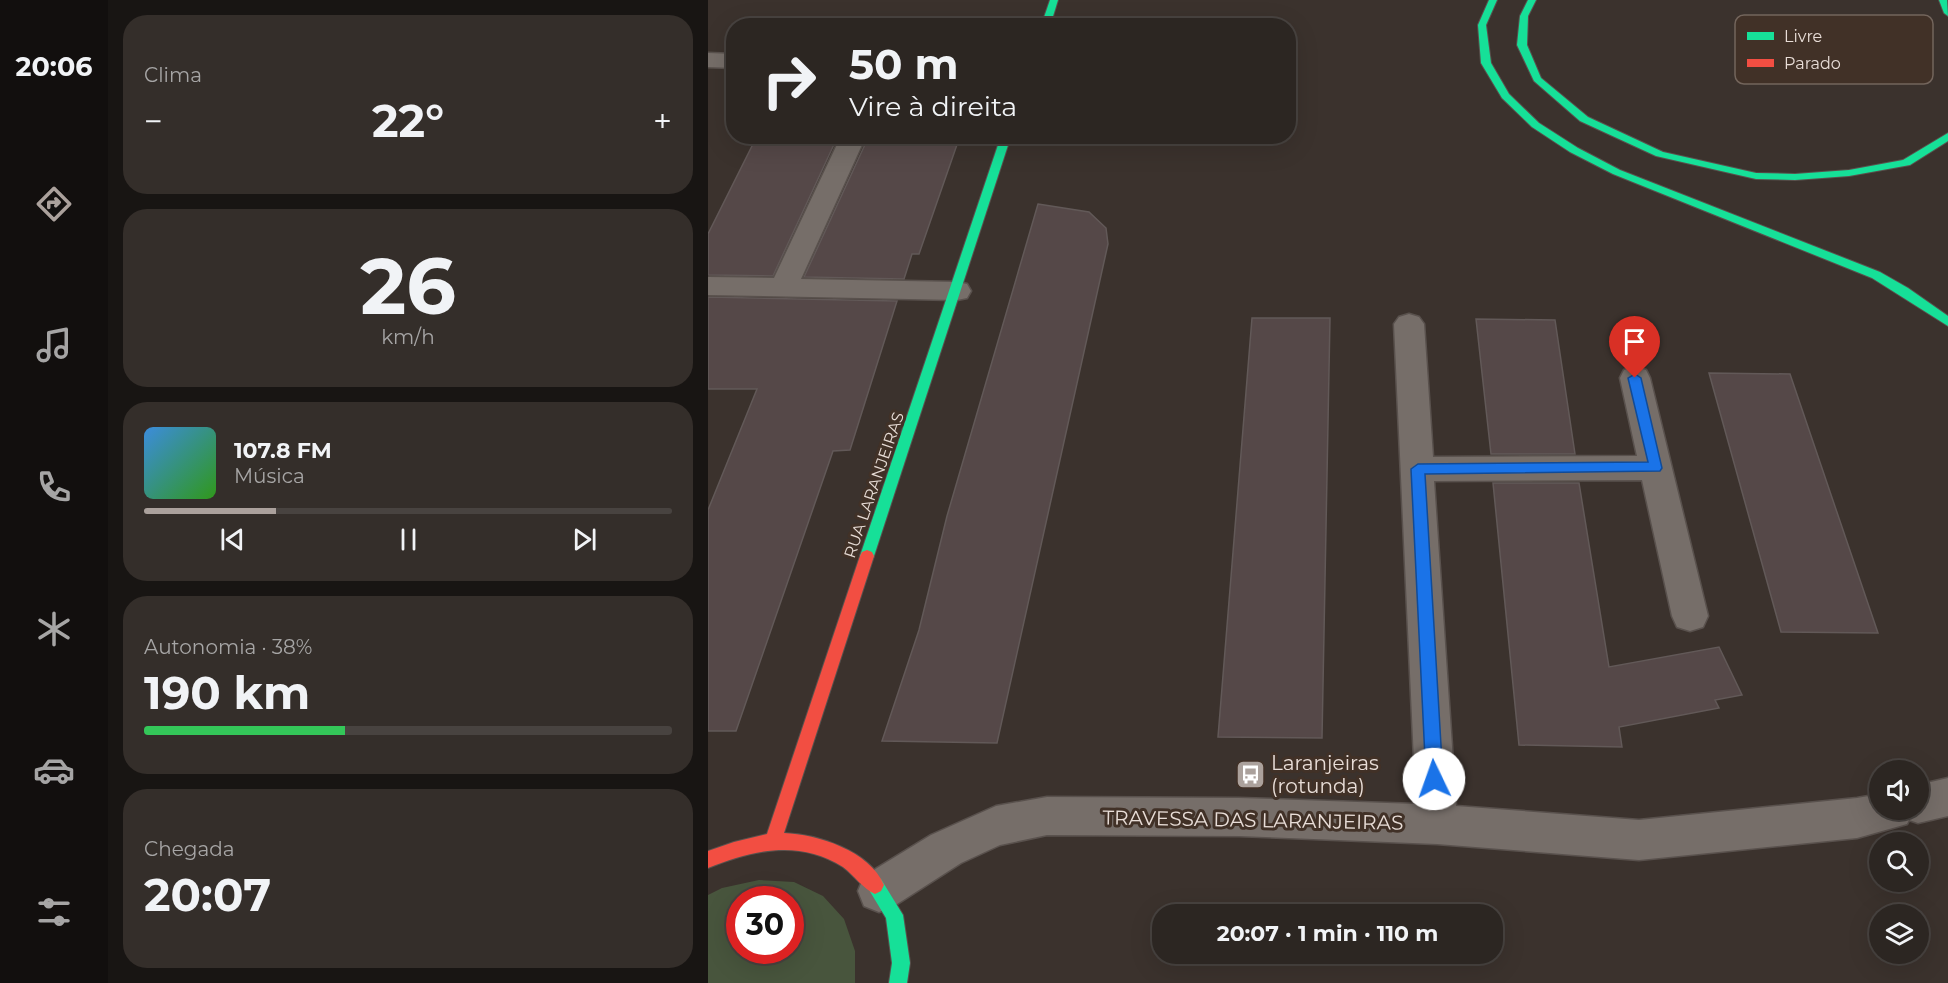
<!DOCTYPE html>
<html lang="pt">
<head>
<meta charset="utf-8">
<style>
  body { margin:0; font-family:Montserrat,sans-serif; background:#342e2a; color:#f1f3f6; height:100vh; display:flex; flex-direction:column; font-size:22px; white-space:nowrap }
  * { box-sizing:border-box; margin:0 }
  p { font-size:20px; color:#a6a5a5 }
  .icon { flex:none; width:33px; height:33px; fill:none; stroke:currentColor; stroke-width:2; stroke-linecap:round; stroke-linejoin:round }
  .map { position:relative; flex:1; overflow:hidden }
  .side { display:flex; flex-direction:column; gap:15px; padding:15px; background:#181513; width:600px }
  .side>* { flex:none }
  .hud { position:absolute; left:18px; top:18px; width:570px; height:126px; border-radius:24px; box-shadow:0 6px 24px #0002,0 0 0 2px #484340; background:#2c2622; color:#f1f3f6; overflow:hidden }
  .tools { position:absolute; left:1161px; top:760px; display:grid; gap:12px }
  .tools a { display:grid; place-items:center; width:60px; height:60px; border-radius:50%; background:#2c2622; box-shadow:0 6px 24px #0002,0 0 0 2px #484340; font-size:30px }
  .speed { position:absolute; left:18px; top:886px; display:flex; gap:12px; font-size:30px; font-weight:700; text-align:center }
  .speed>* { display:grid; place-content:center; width:78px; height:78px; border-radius:50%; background:#2c2622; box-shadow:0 6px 24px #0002,0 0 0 2px #484340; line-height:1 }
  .speed .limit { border:9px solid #d22; background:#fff; color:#111 }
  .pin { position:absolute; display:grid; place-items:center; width:51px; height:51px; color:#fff; margin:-62px -26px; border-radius:50% 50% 50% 0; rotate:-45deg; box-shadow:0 0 6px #0007 }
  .pin .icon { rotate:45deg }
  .me { position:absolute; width:66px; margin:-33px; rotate:357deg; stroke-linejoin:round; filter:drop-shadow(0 0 4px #0008) }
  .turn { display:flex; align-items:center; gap:21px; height:126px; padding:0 24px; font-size:27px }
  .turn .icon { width:78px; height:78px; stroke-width:2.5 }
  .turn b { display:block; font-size:42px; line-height:51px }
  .big { font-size:45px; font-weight:700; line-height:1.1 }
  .side .card { flex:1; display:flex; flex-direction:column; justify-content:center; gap:9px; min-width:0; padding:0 21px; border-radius:24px; background:#342e2a }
  .side .dial { align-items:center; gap:0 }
  .dial b { font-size:78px; line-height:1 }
  .song { display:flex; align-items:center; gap:18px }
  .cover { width:72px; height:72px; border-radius:9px; background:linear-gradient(135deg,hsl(210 70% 55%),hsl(110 70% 35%)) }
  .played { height:6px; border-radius:3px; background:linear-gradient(90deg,#aba19c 25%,#484340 25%) }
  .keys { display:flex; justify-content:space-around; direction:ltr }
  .heat { display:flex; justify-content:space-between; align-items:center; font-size:33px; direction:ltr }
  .charge { height:9px; border-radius:4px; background:linear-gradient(90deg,#34c759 38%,#484340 0) }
  .trip { position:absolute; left:444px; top:904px; width:351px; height:60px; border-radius:24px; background:#2c2622; box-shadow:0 6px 24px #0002,0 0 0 2px #484340; font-weight:700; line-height:60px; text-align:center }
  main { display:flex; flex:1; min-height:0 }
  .menu { display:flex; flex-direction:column; width:108px; justify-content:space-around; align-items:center; background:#120f0e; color:#a6a5a5 }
  .menu .icon { width:42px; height:42px }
  .menu .selected { color:#aba19c }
  .menu b { font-size:27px; color:#f1f3f6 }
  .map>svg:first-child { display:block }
</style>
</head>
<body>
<main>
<nav class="menu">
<b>20:06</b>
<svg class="icon selected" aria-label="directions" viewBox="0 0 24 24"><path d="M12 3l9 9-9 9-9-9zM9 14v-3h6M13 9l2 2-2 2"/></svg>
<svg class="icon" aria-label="music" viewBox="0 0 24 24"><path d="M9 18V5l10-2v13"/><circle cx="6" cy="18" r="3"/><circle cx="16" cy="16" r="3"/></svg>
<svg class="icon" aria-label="phone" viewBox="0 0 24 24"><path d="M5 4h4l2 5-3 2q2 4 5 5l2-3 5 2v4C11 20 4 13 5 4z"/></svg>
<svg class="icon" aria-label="climate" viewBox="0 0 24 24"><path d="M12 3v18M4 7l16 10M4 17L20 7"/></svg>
<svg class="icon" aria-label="car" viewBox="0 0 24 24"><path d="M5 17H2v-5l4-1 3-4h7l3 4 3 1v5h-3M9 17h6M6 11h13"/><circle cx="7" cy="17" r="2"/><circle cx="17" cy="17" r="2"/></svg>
<svg class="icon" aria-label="filters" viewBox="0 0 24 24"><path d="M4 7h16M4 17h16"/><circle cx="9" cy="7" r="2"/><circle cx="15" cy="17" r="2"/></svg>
</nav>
<section class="side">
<div class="card"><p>Clima</p>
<div class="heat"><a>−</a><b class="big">22°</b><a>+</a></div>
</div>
<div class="card dial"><b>26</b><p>km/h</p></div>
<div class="card">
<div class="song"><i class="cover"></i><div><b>107.8 FM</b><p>Música</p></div></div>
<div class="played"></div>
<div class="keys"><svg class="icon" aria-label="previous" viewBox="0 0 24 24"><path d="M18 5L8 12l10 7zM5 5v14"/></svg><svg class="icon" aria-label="pause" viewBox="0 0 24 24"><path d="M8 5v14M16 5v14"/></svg><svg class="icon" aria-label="next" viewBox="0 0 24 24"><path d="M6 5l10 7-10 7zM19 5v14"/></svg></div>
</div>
<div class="card"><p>Autonomia · 38%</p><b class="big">190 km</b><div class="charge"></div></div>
<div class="card"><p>Chegada</p><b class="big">20:07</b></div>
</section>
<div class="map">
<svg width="1240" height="983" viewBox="0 0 1240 983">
  <rect width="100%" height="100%" fill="#3b322d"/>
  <path fill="#48553d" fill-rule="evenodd" d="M51,880L86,882L115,896L136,919L147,951V983H0V895L14,888ZM32,900H82V951H32Z"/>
  <g fill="#554848" stroke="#625958" stroke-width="1.5">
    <polygon points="183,136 252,136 211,254 204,254 196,279 96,277 160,138"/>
    <polygon points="129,138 65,276 0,275 0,234 47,140"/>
    <polygon points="330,204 381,212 398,228 400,244 289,743 174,741 211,630 239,516"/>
    <polygon points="0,297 189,301 142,450 125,451 28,731 0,731 0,510 49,389 0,389"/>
    <polygon points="544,318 622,318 614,738 510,737"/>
    <polygon points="768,319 847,320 867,454 783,454"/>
    <polygon points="1001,373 1082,374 1170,633 1073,632"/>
    <polygon points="785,483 871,483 901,667 1011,647 1034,695 1007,700 1011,708 911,727 914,747 811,745"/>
  </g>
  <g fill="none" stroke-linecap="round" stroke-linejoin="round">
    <defs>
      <g id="street">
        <polygon points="0,53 26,54 26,68 0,67"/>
        <polygon points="133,136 158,136 93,279 249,282 259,284 263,291 259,298 249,300 0,295 0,277 66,278"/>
        <polygon points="701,314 711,317 716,324 725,457 929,456 912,378 916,370 927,367 938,370 942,378 1000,616 995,627 982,631 969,627 964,616 934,480 726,481 748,806 931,820 1149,798 1172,794 1172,810 1210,810 1210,785 1240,778 1240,816 1210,823 1201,820 1199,824 1149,838 931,860 729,844 531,836 339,835 292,845 253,863 186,906 171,912 156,906 150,891 156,876 223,835 288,806 339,797 531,798 708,804 686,324 691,317"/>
      </g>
      <g id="fast">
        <polygon points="342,0 350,0 342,26 333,26"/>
        <polygon points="781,0 789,0 778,25 783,63 801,94 831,123 870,148 912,170 1172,272 1200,288 1240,316 1240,326 1164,278 905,174 862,152 824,127 794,98 773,63 770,25"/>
        <polygon points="820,0 828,0 820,16 819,45 833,78 880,117 955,152 1048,173 1087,174 1141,170 1195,160 1240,133 1240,141 1202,165 1141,176 1087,180 1048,179 948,156 872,121 826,81 809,45 812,16"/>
        <polygon points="1231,0 1239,0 1240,16 1236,13"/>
        <polygon points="293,136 303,136 166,556 164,560 154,560 152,556"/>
        <polygon points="167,876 173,879 195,915 202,963 199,983 181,983 184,963 178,918 158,885 161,879"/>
      </g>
      <path id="jam" d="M159,550L164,552L166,556L76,833C109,834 162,851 176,885L173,891L167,894C155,889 146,875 135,867C91,839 45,850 0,868V851L26,842L59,834L152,556L154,552Z"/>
    </defs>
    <use href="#street" stroke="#59514d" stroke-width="3"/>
    <use href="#fast" stroke="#59514d" stroke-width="2"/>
    <use href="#jam" stroke="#59514d" stroke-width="2"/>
    <use href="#street" fill="#766e69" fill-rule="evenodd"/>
    <use href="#fast" fill="#16e098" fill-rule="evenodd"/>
    <use href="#jam" fill="#f24e42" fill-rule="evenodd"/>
  </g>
  <polygon fill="#1a73e8" stroke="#114b97" stroke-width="1.5" points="927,374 933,378 954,468 952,471 717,474 735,779 732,785 726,787 721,785 718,779 703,469 710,464 940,462 920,378"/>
  <defs>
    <symbol id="bus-square" viewBox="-11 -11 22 22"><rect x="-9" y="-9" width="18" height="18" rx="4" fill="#aba19c" stroke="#413127"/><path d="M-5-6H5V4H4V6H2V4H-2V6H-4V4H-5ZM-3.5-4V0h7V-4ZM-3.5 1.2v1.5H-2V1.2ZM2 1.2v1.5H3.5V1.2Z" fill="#fff"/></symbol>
  </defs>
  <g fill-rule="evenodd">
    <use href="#bus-square" x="526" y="758" width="33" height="33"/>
  </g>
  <g text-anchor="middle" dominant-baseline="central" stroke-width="6" stroke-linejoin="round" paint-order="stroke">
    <g font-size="16" fill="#e8ddd7" stroke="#413127">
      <text transform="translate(166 485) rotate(-71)">RUA LARANJEIRAS</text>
    </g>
    <g font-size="20" fill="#e8ddd7" stroke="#413127" text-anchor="start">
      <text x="563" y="763">Laranjeiras<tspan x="563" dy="23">(rotunda)</tspan></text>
    </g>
    <g font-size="20" fill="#e8ddd7" stroke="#413127">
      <text transform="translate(545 820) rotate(1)">TRAVESSA DAS LARANJEIRAS</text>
    </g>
  </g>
  <rect x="1027" y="15" width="198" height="69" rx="9" fill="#413127" stroke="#73655c" stroke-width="1.5"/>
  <rect x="1039" y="32" width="27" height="8" fill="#16e098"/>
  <rect x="1039" y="59" width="27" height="8" fill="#f24e42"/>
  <g font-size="16" fill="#e8ddd7">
    <text x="1076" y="42">Livre</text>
    <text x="1076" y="69">Parado</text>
  </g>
</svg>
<div class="tools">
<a><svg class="icon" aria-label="sound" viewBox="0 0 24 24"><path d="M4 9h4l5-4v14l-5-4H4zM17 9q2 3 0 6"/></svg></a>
<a><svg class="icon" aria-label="search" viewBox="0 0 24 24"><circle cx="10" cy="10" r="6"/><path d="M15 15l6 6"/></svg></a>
<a><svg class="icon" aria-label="layers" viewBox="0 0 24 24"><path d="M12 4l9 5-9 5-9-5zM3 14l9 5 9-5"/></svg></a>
</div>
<div class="speed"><div class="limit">30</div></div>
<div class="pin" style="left:927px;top:378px;background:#d93025"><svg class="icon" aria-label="arrive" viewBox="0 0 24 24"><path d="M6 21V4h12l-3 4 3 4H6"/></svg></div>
<svg class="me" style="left:726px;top:779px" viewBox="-20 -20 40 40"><circle r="19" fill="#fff"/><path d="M0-13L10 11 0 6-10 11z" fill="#1a73e8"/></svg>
<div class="trip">20:07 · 1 min · 110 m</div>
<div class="hud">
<div class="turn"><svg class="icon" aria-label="right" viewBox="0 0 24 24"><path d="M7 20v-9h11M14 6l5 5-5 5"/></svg><div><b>50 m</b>Vire à direita</div></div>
</div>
</div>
</main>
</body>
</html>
